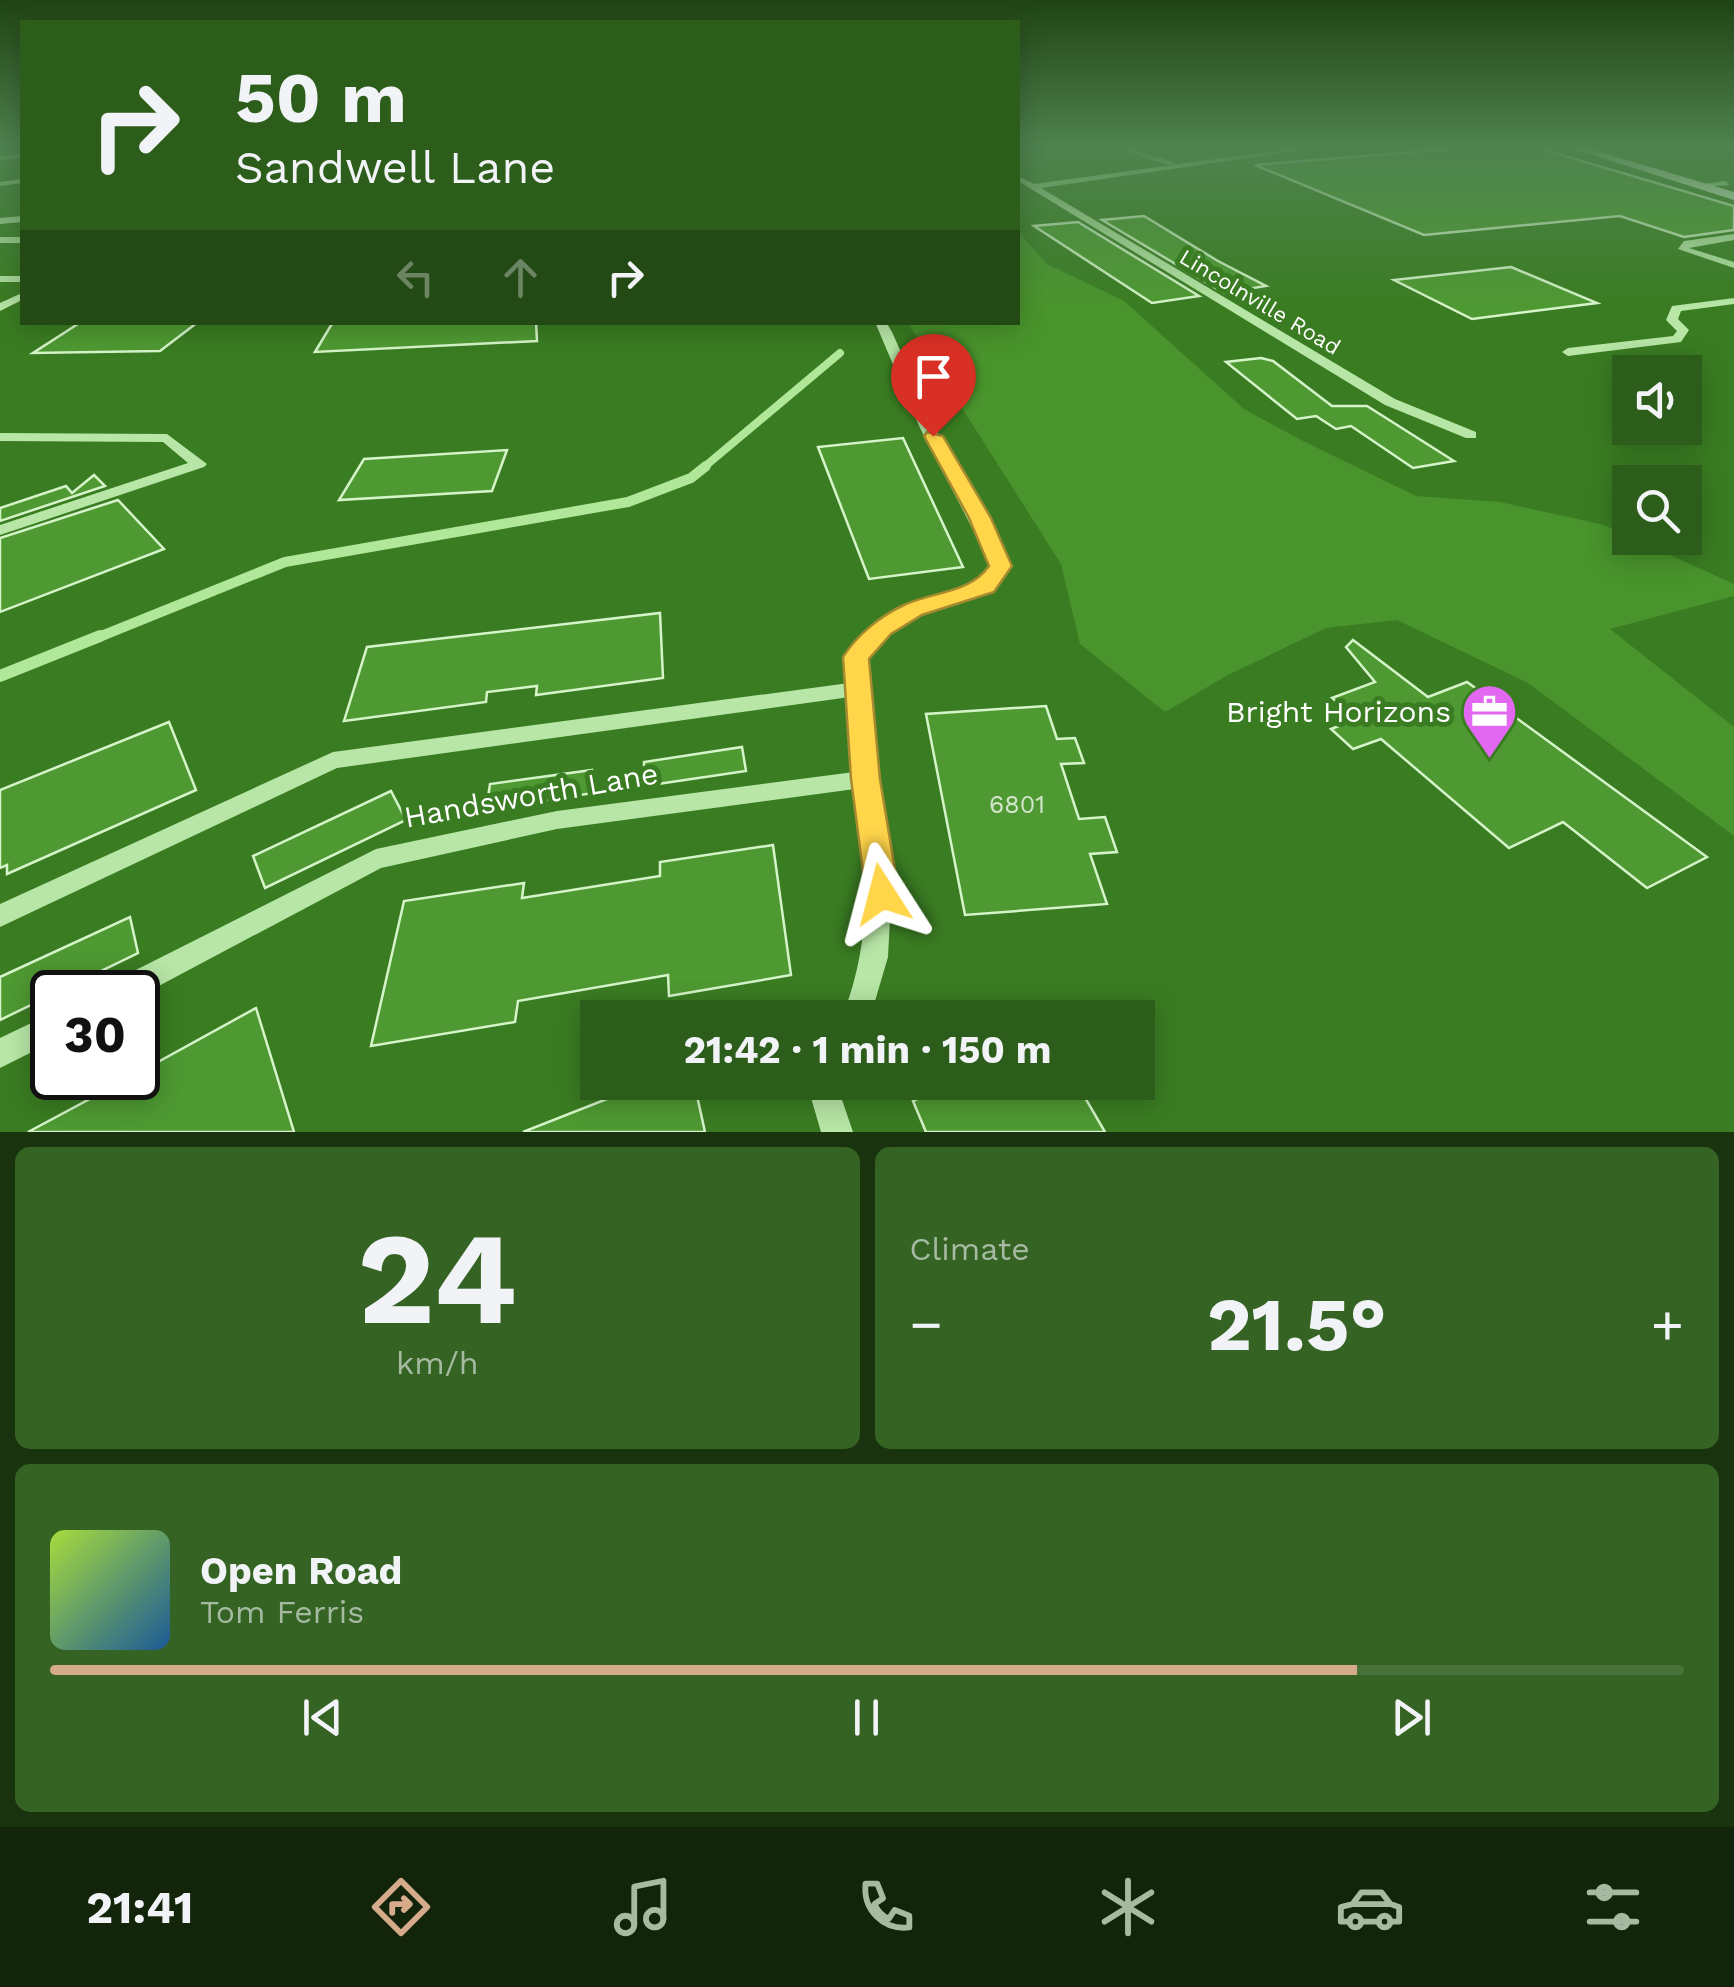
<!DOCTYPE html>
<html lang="en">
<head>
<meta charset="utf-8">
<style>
  body { margin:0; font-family:"Work Sans",sans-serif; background:#346323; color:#f1f3f6; height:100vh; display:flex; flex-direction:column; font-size:38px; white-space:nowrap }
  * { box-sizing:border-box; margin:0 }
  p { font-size:32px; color:#a6baa2 }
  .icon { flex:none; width:55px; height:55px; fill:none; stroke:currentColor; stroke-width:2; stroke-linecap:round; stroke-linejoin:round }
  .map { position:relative; height:1132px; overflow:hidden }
  .sheet { display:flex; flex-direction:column; gap:15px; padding:15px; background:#18330e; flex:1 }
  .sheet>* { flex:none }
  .banner { position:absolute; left:20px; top:20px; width:1000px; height:305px; border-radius:0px; box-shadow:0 5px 25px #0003; background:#2c5d1a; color:#f1f3f6; overflow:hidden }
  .controls { position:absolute; left:1612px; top:355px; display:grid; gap:20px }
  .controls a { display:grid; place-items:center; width:90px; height:90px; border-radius:0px; background:#2c5d1a; box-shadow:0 5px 25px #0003; font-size:50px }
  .speed { position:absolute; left:30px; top:970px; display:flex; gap:20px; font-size:50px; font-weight:700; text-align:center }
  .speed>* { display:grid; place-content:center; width:130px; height:130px; border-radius:50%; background:#2c5d1a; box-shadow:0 5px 25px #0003; line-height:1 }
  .speed .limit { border:5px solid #111; border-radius:15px; background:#fff; color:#111 }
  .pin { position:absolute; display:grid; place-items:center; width:85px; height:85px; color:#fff; margin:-102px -42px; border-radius:50% 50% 50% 0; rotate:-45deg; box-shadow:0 0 10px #0007 }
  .pin .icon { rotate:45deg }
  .me { position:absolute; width:110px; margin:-55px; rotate:351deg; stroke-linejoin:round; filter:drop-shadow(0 0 8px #0008) }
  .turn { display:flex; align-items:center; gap:35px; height:210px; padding:0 50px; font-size:45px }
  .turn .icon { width:130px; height:130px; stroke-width:2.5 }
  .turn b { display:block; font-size:70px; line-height:85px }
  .lanes { display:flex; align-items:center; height:95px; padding:0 50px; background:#0003; justify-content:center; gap:50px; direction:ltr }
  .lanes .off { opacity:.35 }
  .big { font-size:75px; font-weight:700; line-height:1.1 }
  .sheet .tile { flex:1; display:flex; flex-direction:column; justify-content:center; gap:15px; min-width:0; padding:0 35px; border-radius:15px; background:#346323 }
  .sheet .dial { align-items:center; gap:0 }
  .dial b { font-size:130px; line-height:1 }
  .song { display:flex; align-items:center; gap:30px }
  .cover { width:120px; height:120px; border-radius:15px; background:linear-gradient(135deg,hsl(80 70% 55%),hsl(210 70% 35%)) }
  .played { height:10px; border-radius:5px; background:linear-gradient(90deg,#d6ab8b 80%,#487239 80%) }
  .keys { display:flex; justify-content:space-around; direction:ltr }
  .heat { display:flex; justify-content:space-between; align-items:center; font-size:55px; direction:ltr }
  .sheet .tiles { flex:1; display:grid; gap:15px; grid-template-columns:1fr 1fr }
  .tile:last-child { grid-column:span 2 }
  .trip { position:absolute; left:580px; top:1000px; width:575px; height:100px; border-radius:0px; background:#2c5d1a; box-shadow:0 5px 25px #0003; font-weight:700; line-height:100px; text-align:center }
  .tabs { display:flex; height:160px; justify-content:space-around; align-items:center; background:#12250a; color:#a6baa2 }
  .tabs .icon { width:70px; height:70px }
  .tabs .active { color:#d6ab8b }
  .tabs b { font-size:45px; color:#f1f3f6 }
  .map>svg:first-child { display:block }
</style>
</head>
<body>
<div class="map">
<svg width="1734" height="1132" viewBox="0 0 1734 1132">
  <rect width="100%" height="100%" fill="#3a7c22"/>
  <polygon fill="#49942c" points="1018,231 1047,264 1124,301 1244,409 1301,440 1416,496 1500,502 1604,525 1734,584 1734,596 1610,629 1734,727 1734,836 1528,683 1397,620 1326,628 1228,675 1165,712 1080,644 1061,564 908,323 1018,322"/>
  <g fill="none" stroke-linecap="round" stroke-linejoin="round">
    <polyline stroke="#b0e799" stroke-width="8" points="703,468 840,353"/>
    <polyline stroke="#b0e799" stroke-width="10" points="94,639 285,562 628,502 691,478 706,466"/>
    <polyline stroke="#b0e799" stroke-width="12" points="0,676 100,636"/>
  </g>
  <g fill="#4e9932" stroke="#d5f4c9" stroke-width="2.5">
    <polygon points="1475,147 1535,147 1734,206 1734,230 1684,237 1620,216 1424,235 1255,165"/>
    <polygon points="1144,216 1218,261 1266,286 1224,293 1102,220"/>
    <polygon points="1078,222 1199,296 1152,303 1034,226"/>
    <polygon points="1511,267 1597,303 1472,319 1394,280"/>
    <polygon points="81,322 198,322 160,351 33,353"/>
    <polygon points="333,322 536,322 537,341 315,352"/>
    <polygon points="1261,358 1273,361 1332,406 1367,406 1454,461 1413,468 1351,426 1336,429 1316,416 1297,419 1226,362"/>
    <polygon points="903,438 963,567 869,579 818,447"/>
    <polygon points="507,450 492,491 339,500 364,459"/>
    <polygon points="94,475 105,486 0,521 0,508 66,486 72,493"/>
    <polygon points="118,500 164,549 0,612 0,538"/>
    <polygon points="660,613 663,678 536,695 537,686 487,692 486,702 344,721 367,647"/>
    <polygon points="1353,640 1428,697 1467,682 1707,857 1647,888 1563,822 1509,848 1381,739 1353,749 1331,729 1357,719 1332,698 1375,682 1346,647"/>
    <polygon points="1046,706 1057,739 1075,738 1084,763 1061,764 1079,819 1105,817 1117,852 1090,854 1107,904 965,915 926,714"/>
    <polygon points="169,722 196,790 7,874 7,865 0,868 0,790"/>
    <polygon points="742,747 746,771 644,786 644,762"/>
    <polygon points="592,770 593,793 486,810 490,784"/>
    <polygon points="391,791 406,820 265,888 253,856"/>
    <polygon points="773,845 791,975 669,996 668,975 518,1001 515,1022 371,1046 404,901 524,883 522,898 660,876 660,862"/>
    <polygon points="130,917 138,953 0,1020 0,977"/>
    <polygon points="256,1008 294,1132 28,1132 129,1078 138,1078 138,1073"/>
    <polygon points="650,1082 694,1082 705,1132 523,1132"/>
    <polygon points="953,1082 1076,1082 1105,1132 926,1132 913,1101"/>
  </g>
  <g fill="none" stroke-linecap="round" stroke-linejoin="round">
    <g fill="#b7e6a6" fill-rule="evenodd">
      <polygon points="1112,147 1125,147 1176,163 1169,165"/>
      <polygon points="1303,147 1324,147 1041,188 1395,399 1476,432 1476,438 1466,438 1385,405 1018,181 1018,176 1034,184"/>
      <polygon points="22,154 22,158 0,160 0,156"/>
      <polygon points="22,179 22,183 0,186 0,182"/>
      <polygon points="1726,181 1729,185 1698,187 1694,185"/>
      <polygon points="22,216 22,222 0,224 0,218"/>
      <polygon points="1734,234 1734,240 1689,248 1734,262 1734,268 1678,249 1684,241"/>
      <rect x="0" y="237" width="22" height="6"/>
      <rect x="0" y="276" width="22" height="6"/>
      <polygon points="22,293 22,300 0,311 0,303"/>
      <polygon points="1734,298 1734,304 1681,311 1678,319 1689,330 1681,342 1568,356 1562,352 1568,348 1673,336 1677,331 1666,320 1672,306"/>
      <path d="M875,322H886L892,332L935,428L1010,566C983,602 958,597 921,614C899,624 882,641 866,658L891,900L888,957L870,1018H842C875,931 865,877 855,789L557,829L381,868L138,997V992H106L110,983L376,849L557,811L854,772L850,697L337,768L0,927V904L333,752L849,683L846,657C863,634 887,613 914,603C943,592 971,591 992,566L920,428Z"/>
      <polygon points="0,433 167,434 207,464 204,467 0,535 0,525 188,463 163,442 0,441"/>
      <polygon points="52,1013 52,1042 0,1068 0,1038"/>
      <polygon points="812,1082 842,1082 839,1091 853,1132 821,1132 809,1091"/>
    </g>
    <polygon fill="#ebfde6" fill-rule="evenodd" points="1568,147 1584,147 1734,192 1734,200"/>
  </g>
  <linearGradient id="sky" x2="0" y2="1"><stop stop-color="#204413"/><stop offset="0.48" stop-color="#4f834f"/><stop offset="1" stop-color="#4f834f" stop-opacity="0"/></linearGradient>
  <rect width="1734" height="306" fill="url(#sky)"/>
  <path fill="#ffd54a" stroke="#a68a30" stroke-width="2.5" d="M927,432L943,436L991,518L1012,566L994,592L922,615L891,634L869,659L880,779L899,894L894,904L882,908L871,904L866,894L851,779L843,657C857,635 880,616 904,605C934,591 969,594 989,566L969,518L924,436Z"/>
  <defs>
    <symbol id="office-pin" viewBox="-11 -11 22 30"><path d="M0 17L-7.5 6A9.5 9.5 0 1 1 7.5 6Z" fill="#e268f1" stroke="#3a7c22"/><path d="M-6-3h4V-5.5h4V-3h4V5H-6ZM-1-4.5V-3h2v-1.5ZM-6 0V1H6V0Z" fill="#fff"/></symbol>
  </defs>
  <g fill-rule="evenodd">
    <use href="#office-pin" x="1458" y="680" width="63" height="86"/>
  </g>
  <g text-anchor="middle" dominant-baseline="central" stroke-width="10" stroke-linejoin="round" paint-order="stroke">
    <g font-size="22" fill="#fff" stroke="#3a7c22">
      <text transform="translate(1260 302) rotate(31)">Lincolnville Road</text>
    </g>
    <g font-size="25" fill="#d3e6cc">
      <text x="1017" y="804">6801</text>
    </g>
    <g font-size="30" fill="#fff" stroke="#3a7c22" text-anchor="end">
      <text x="1451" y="711">Bright Horizons</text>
    </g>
    <g font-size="30" fill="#fff" stroke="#3a7c22">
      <text transform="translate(531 795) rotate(-10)">Handsworth Lane</text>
    </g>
  </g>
</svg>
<div class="controls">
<a><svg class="icon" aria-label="sound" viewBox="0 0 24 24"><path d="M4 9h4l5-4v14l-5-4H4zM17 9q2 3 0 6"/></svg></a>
<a><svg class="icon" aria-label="search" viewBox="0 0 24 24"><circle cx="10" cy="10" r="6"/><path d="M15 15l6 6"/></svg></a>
</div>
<div class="speed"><div class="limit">30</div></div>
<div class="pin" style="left:933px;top:436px;background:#d93025"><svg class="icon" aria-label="arrive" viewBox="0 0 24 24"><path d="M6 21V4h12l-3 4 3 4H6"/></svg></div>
<svg class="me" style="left:882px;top:894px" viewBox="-20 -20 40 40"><path d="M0-17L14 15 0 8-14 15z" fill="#ffd54a" stroke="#fff" stroke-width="4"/></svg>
<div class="trip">21:42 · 1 min · 150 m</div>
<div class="banner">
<div class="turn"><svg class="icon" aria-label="right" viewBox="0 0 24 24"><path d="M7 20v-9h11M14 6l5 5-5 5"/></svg><div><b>50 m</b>Sandwell Lane</div></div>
<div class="lanes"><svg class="icon off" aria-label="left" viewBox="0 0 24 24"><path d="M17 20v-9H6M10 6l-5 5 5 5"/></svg><svg class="icon off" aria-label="ahead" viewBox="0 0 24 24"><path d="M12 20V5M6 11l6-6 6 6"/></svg><svg class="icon" aria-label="right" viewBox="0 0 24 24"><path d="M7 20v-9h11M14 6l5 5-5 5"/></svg></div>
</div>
</div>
<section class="sheet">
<div class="tiles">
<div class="tile dial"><b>24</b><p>km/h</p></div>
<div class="tile"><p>Climate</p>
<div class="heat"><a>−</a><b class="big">21.5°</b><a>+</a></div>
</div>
<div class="tile">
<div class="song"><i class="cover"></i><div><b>Open Road</b><p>Tom Ferris</p></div></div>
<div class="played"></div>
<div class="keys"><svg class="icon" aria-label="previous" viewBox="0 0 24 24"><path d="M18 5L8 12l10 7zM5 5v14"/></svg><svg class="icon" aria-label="pause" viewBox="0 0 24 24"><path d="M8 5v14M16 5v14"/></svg><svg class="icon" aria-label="next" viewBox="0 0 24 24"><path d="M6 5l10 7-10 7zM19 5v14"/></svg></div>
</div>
</div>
</section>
<nav class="tabs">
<b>21:41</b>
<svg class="icon active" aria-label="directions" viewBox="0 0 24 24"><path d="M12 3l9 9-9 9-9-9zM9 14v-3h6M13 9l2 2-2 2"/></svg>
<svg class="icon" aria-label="music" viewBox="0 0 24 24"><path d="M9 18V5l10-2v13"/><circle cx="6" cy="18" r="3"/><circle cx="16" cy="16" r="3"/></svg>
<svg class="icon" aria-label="phone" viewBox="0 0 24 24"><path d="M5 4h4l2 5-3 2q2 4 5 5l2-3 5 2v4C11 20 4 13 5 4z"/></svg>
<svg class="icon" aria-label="climate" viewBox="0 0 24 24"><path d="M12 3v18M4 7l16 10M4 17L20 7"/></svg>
<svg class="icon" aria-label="car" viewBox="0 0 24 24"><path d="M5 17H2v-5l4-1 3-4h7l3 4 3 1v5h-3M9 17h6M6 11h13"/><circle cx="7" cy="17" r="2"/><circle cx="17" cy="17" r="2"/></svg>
<svg class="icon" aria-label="filters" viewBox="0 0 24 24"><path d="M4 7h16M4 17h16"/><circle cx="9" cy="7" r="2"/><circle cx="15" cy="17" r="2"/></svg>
</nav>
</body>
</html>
